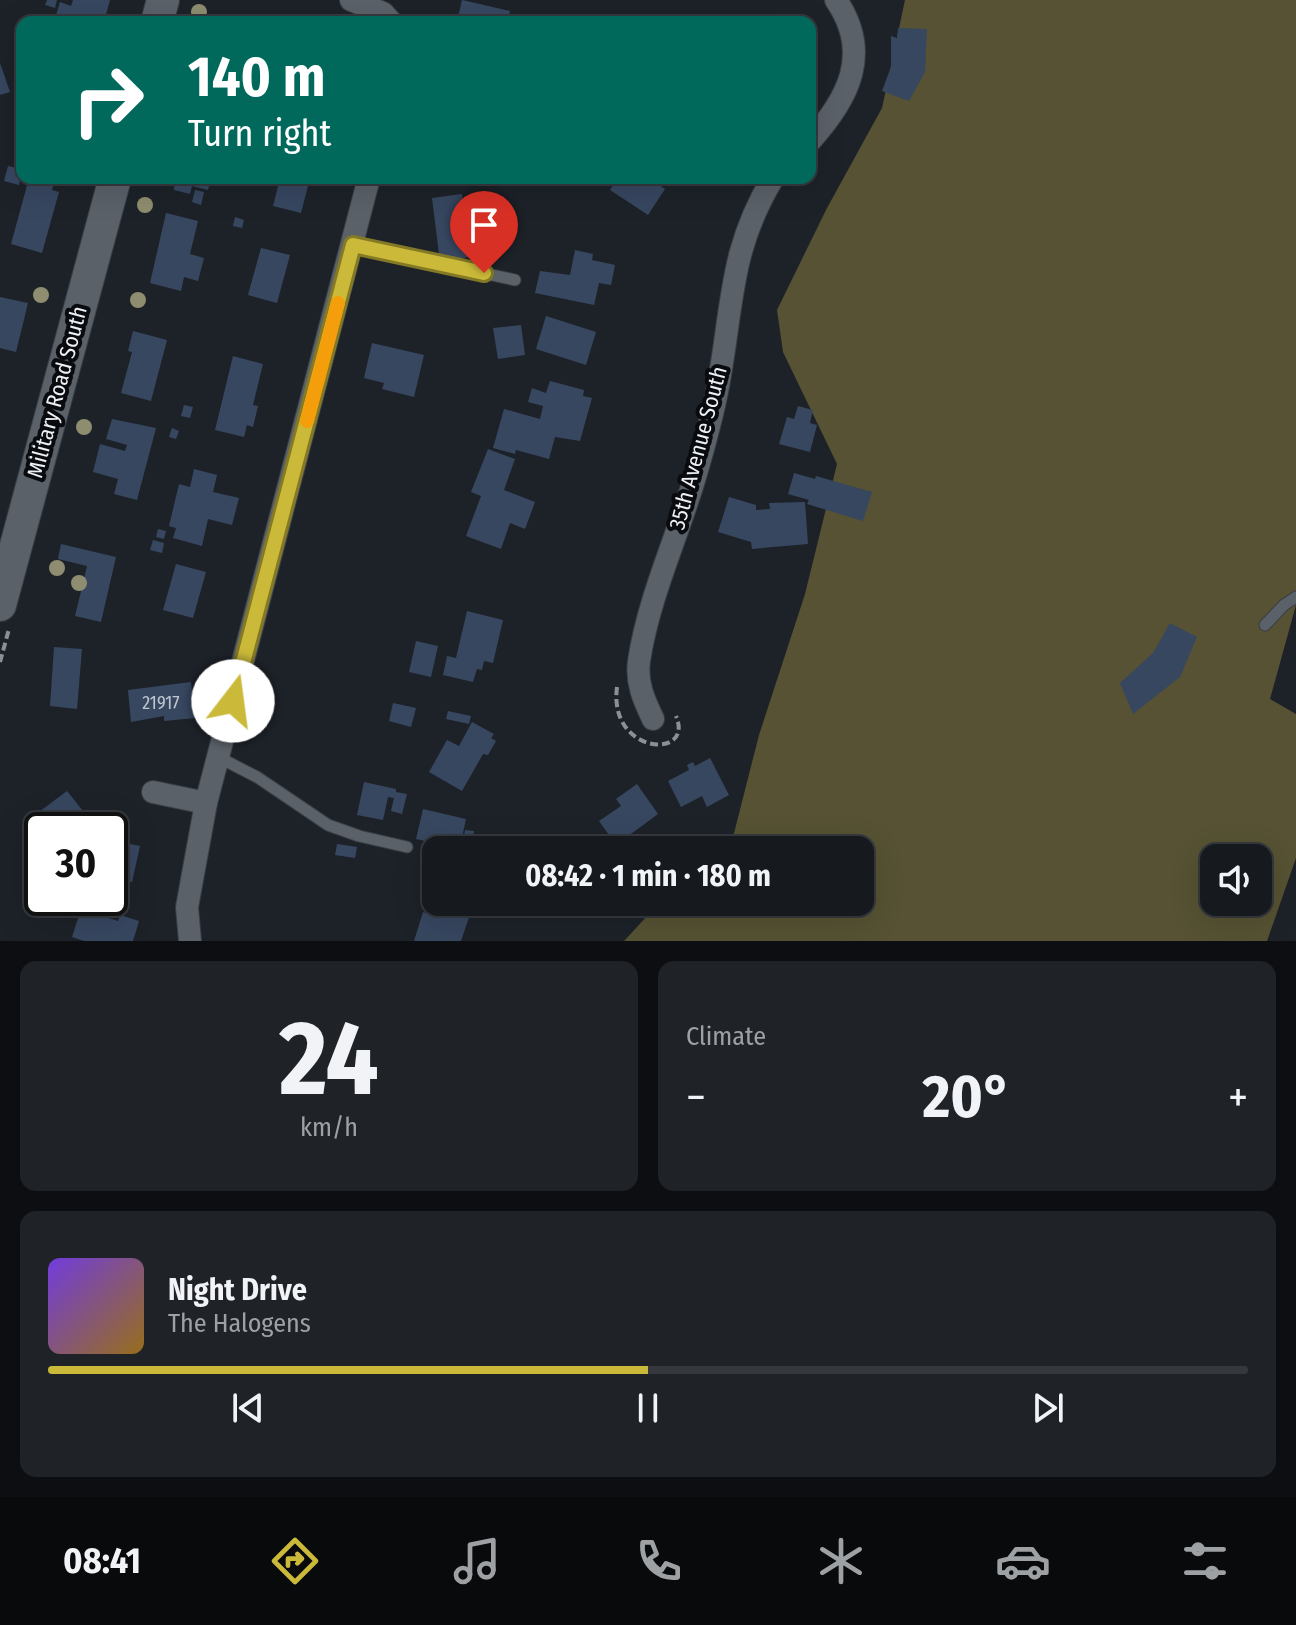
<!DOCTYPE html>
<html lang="en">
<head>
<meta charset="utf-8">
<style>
  body { margin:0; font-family:"Fira Sans Condensed",sans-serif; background:#1f2328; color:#f1f3f6; height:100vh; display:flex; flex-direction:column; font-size:30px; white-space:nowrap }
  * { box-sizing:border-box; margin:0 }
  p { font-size:26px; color:#9ea1a4 }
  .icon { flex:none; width:44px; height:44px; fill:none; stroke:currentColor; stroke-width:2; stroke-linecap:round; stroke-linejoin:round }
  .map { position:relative; height:941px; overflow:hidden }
  .panel { display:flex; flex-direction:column; gap:20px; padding:20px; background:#0c0e11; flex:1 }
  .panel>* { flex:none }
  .banner { position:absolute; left:16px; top:16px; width:800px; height:168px; border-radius:16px; box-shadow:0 8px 32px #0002,0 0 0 2px #35383d; background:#00695c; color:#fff; overflow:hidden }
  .fabs { position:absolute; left:1200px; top:844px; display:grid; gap:16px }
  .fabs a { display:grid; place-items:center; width:72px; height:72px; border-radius:16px; background:#161a1f; box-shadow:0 8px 32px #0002,0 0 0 2px #35383d; font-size:40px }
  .speed { position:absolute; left:24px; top:812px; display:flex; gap:16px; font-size:40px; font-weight:700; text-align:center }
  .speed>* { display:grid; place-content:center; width:104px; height:104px; border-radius:50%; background:#161a1f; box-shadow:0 8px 32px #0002,0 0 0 2px #35383d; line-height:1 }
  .speed .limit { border:4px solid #111; border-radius:12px; background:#fff; color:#111 }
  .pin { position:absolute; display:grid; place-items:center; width:68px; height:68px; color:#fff; margin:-82px -34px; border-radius:50% 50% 50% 0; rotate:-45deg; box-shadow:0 0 8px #0007 }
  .pin .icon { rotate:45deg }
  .me { position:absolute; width:88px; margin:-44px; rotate:15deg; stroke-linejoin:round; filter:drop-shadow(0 0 6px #0008) }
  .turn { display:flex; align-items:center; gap:28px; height:168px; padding:0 40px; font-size:36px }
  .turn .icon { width:104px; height:104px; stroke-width:2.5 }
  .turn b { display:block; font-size:56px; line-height:68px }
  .big { font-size:60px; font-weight:700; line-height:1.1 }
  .panel .card { flex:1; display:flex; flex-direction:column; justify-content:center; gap:12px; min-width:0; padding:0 28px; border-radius:16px; background:#1f2328 }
  .panel .dial { align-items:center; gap:0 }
  .dial b { font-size:104px; line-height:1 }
  .song { display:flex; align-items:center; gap:24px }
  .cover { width:96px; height:96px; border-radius:12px; background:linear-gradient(135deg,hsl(260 70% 55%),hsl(40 70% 35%)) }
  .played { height:8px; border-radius:4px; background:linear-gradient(90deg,#cbba39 50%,#35383d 50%) }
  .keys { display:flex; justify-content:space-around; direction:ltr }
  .heat { display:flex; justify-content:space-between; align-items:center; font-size:44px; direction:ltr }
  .panel .tiles { flex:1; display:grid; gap:20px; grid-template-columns:1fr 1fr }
  .card:last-child { grid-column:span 2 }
  .trip { position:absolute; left:422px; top:836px; width:452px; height:80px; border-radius:16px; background:#161a1f; box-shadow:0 8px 32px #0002,0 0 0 2px #35383d; font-weight:700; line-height:80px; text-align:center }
  .tab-bar { display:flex; height:128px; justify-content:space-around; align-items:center; background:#090a0c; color:#9ea1a4 }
  .tab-bar .icon { width:56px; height:56px }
  .tab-bar .active { color:#cbba39 }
  .tab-bar b { font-size:36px; color:#f1f3f6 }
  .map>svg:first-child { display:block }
</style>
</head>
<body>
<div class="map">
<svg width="1296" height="941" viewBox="0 0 1296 941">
  <rect width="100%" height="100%" fill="#1d2229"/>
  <path fill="#565233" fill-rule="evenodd" d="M905,0H1296V605L1270,699L1296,714V858L1267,941H624L660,902H860V850H725L731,845L759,735L805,594L837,464L783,352L777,310L827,208L882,108ZM1214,858H1258V902H1214Z"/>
  <g fill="#374760">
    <polygon points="47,0 57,0 55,8 45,5"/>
    <polygon points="73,0 110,0 104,22 54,22 60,2 71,6"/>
    <polygon points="462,0 510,11 507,22 457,22"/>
    <polygon points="257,16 276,21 276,22 256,22"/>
    <polygon points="898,28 927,29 925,72 909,101 882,91 891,67 891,36 897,38"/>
    <polygon points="0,63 10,92 0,95"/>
    <polygon points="21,133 22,133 22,152 16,151"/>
    <polygon points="8,166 22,169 19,185 4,181"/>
    <polygon points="29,178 55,178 52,190 59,192 42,253 11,244"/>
    <polygon points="175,178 211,178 208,190 192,186 190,194 174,190"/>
    <polygon points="280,178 310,178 301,213 273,206"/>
    <polygon points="618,178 655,178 653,181 665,189 648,215 610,190"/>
    <polygon points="195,190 204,192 201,205 192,202"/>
    <polygon points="462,194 470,257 440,262 432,198"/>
    <polygon points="166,213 198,221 190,254 204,258 198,281 184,277 181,291 150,283"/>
    <polygon points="235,217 244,220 242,228 233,226"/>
    <polygon points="261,248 290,255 277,303 248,295"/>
    <polygon points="575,250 593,254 592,260 615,265 611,285 599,283 594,305 535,293 540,271 570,275"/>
    <polygon points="0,297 28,303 16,352 0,348"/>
    <polygon points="546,316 596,332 586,365 536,349"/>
    <polygon points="521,325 525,355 498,359 493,328"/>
    <polygon points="133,331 167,340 151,401 121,393 132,352 128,351"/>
    <polygon points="372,343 424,355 414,397 382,389 384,383 364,378"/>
    <polygon points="233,356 263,364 253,405 258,406 253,427 247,425 244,437 215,430"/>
    <polygon points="550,381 584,390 583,396 592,398 580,441 555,437 549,459 516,450 515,454 493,448 504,409 540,419 543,406 528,402 532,388 546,393"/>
    <polygon points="184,405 193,407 190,418 181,416"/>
    <polygon points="798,406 813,410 810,423 817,425 810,452 779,444 787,417 794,419"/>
    <polygon points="112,419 156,428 137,500 114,494 118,479 93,472 100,444 125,451 127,445 106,439"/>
    <polygon points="172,428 179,431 176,439 169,437"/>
    <polygon points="488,449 515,459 504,490 535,502 525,529 510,523 501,549 466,536 481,496 471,492"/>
    <polygon points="194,469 217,475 213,492 239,498 232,525 208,519 202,546 173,538 176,528 169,526 179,484 190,487"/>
    <polygon points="794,473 815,479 816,476 872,492 863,521 807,504 809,500 788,494"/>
    <polygon points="729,497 756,505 756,510 770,509 769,503 805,502 808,544 752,549 751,542 718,532"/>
    <polygon points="158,529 166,531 164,539 156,537"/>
    <polygon points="153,540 164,543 162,553 150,550"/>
    <polygon points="61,544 116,557 101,622 75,616 87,566 58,559"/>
    <polygon points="176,564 206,572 193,618 163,610"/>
    <polygon points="467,611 503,620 493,663 484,661 482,670 477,669 473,682 443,675 447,656 456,658"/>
    <polygon points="1170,623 1197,637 1180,677 1133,714 1120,683 1153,653"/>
    <polygon points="416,641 438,646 431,677 409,672"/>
    <polygon points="54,647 82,649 77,709 50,706"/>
    <polygon points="191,682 195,718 164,721 164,716 131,722 128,690"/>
    <polygon points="393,703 416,708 411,727 389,721"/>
    <polygon points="448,711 471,716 469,724 446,719"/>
    <polygon points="472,722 494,734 491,738 496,741 488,755 483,754 462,791 429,772 447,740 459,746"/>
    <polygon points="710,758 729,795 707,807 702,796 681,807 668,781 689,770 687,765 693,762 695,766"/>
    <polygon points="364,782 396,789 396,792 407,794 402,814 391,811 394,798 388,797 383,820 357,815"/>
    <polygon points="637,784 658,814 616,845 599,821 621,806 616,799"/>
    <polygon points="67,791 91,821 79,830 40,830 31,818"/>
    <polygon points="423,809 466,819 460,847 465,847 464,850 436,850 436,862 427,860 430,842 416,839"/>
    <polygon points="465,830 474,831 472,844 463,843"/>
    <polygon points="110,840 140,846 132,882 110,878"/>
    <polygon points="337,844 357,847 355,858 335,855"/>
    <polygon points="443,902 474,903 461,941 414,941 423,912 439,917"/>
    <polygon points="81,909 118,921 120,915 139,921 133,941 84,941 72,937"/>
  </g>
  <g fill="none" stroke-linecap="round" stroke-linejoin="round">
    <defs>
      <g id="service">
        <polyline points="353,245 515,280"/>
        <polyline points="1265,625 1284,605 1296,597"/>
        <polyline points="218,757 257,777 328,825 359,836 407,847"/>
      </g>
      <g id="minor">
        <polyline points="351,0 383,13 391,22"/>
        <path d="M810,141C849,98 872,53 836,0"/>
        <path d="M653,719C644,700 636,683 639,661C649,595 679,534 697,470C706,439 715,407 720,375C733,300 731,247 773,178"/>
        <polyline points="153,792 206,803"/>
        <polyline points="190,941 187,907 206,803 369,178"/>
      </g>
      <g id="secondary">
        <polyline points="157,22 163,0"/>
        <polyline points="0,605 115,178"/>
      </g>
    </defs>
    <use href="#service" stroke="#3a3e44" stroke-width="13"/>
    <use href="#minor" stroke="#3a3e44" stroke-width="24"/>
    <use href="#secondary" stroke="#3a3e44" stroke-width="34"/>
    <g stroke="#8c9096" stroke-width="4" stroke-dasharray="8 4" stroke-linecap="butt">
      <polyline points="0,662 9,629"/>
      <path d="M617,687C608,755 695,760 676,716"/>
    </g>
    <use href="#service" stroke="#5b6169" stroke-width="11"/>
    <use href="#minor" stroke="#5b6169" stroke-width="22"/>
    <use href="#secondary" stroke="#5b6169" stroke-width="32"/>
  </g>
  <g fill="#8f8d6f">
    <circle cx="199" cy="12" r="8"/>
    <circle cx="145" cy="205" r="8"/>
    <circle cx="41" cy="295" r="8"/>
    <circle cx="138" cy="300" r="8"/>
    <circle cx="84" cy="427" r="8"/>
    <circle cx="57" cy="568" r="8"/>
    <circle cx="79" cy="583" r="8"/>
  </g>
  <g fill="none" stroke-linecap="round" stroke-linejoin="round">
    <defs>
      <polyline id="route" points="233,701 353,245 484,273"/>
    </defs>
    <use href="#route" stroke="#847925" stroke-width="20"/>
    <use href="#route" stroke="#cbba39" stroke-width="14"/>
    <polyline stroke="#f59e0b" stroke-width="14" points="307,421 338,303"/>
  </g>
  <g text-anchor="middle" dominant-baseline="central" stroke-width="8" stroke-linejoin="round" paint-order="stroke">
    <g font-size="18" fill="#c0c6d0">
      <text x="161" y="703">21917</text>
    </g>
    <g font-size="22" fill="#edf1f6" stroke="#090b0f">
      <text transform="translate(57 392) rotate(-75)">Military Road South</text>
      <text transform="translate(698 448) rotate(-75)">35th Avenue South</text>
    </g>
  </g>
</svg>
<div class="fabs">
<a><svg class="icon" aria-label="sound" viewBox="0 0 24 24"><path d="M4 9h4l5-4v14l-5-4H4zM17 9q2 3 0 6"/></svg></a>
</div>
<div class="speed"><div class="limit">30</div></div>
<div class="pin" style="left:484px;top:273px;background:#d93025"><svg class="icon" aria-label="arrive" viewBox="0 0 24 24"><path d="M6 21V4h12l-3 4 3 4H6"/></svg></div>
<svg class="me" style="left:233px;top:701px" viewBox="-20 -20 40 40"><circle r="19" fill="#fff"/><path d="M0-13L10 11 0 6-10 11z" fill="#cbba39"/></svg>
<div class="trip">08:42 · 1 min · 180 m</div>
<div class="banner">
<div class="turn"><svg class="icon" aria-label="right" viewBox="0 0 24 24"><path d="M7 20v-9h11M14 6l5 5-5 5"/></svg><div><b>140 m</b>Turn right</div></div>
</div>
</div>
<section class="panel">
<div class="tiles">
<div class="card dial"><b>24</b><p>km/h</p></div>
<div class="card"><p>Climate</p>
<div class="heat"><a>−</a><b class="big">20°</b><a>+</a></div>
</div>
<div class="card">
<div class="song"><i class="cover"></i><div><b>Night Drive</b><p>The Halogens</p></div></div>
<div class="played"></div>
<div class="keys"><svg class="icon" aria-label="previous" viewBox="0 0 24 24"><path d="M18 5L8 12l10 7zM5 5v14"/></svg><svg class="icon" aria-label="pause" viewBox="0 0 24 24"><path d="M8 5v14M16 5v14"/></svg><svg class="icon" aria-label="next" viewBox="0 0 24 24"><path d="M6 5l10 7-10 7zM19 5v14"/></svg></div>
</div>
</div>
</section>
<nav class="tab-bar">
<b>08:41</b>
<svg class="icon active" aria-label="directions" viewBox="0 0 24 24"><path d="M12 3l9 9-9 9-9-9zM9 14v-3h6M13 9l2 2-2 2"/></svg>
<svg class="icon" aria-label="music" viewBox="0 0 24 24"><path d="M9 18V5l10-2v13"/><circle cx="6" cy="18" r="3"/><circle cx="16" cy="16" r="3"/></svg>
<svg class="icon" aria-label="phone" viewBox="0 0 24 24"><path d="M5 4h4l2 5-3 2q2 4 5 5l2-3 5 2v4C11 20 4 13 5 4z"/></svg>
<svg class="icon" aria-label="climate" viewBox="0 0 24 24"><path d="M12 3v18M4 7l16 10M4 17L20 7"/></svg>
<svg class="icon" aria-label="car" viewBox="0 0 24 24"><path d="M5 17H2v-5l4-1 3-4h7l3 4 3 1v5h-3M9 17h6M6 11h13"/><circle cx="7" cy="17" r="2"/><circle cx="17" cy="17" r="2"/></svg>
<svg class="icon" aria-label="filters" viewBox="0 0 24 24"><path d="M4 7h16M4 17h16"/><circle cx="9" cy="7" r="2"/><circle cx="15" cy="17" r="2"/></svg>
</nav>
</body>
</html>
